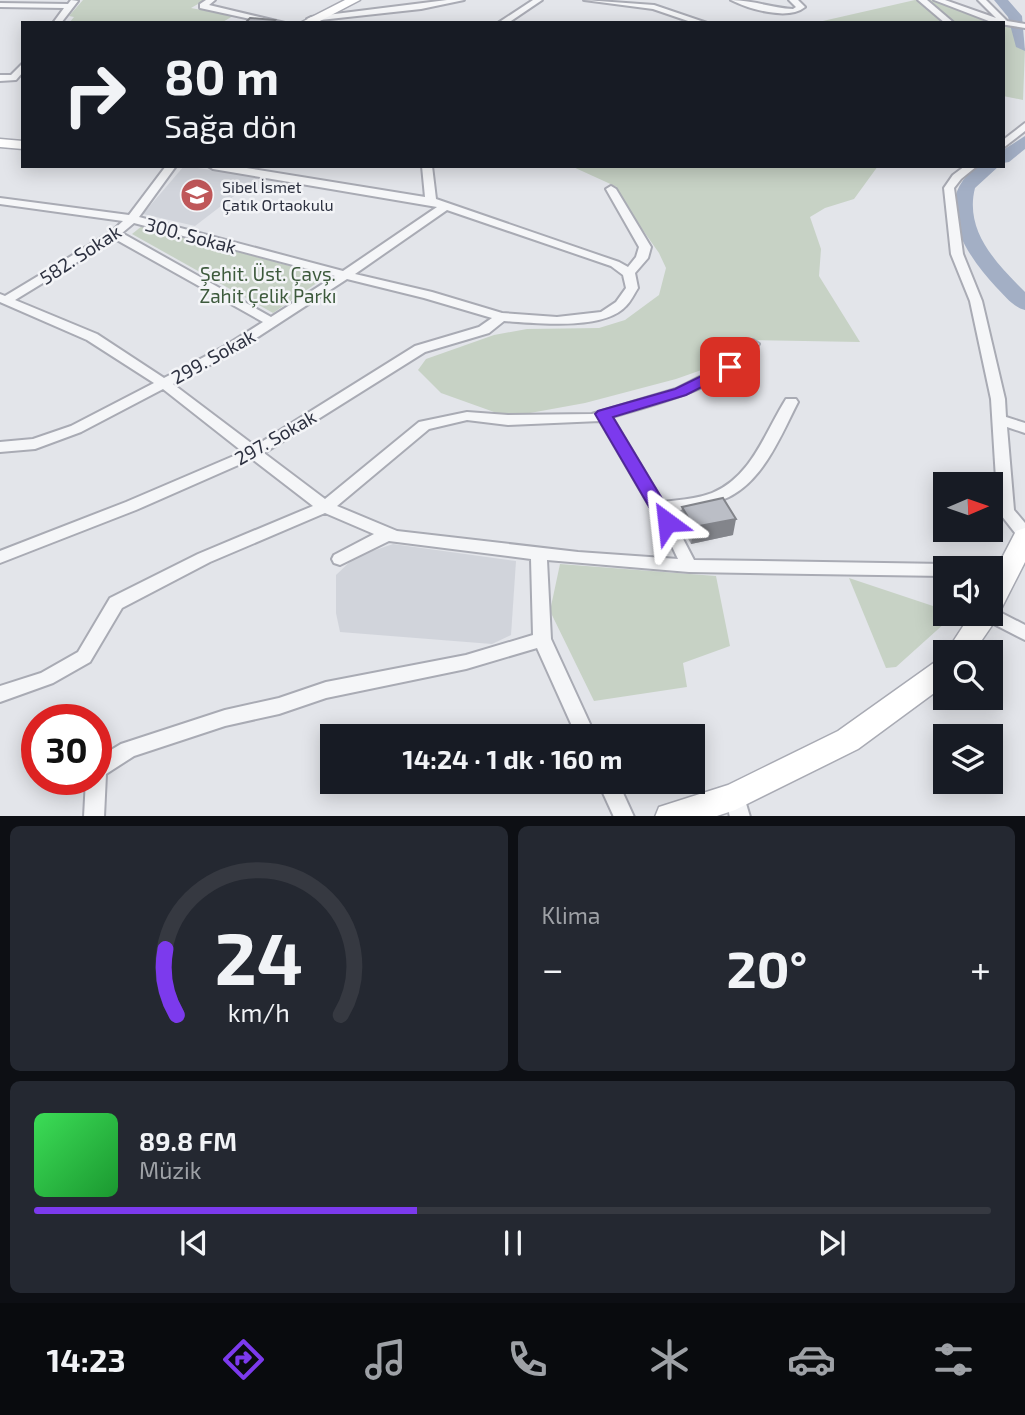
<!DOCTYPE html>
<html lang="tr">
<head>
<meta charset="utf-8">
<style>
  body { margin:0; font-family:"Exo 2",sans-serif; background:#242831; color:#f1f3f6; height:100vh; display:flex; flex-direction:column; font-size:26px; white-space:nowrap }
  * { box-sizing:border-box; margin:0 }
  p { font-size:23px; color:#9ea1a6 }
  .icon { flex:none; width:38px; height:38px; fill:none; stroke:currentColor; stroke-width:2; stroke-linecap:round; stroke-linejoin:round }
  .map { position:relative; height:816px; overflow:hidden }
  .sheet { display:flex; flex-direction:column; gap:10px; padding:10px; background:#0d0f14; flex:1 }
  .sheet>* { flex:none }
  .banner { position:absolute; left:21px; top:21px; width:984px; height:147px; border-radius:0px; box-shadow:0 4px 18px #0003; background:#171b24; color:#f1f3f6; overflow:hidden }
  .needle { width:46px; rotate:88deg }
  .controls { position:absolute; left:933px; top:472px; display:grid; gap:14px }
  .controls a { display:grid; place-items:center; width:70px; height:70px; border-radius:0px; background:#171b24; box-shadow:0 4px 18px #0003; font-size:35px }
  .speed { position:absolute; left:21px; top:704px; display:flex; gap:14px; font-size:35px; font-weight:700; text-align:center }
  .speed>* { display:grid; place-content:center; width:91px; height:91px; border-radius:50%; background:#171b24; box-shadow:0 4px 18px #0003; line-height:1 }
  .speed .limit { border:10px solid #d22; background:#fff; color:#111 }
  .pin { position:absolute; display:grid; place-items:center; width:60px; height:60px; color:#fff; margin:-30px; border-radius:14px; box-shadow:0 4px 10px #0006 }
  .me { position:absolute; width:77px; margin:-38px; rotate:330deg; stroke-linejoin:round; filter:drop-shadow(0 0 5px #0008) }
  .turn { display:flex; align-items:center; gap:24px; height:147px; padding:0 28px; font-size:32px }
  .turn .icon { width:91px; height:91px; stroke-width:2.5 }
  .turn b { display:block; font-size:49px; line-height:60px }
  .big { font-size:52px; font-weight:700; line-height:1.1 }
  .sheet .card { flex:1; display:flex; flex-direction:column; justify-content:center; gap:10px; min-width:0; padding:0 24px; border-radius:10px; background:#242831 }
  .sheet .dial { align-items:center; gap:0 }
  .dial svg { height:182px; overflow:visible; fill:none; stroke:#363941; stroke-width:7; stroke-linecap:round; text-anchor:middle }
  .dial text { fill:#f1f3f6; stroke:none }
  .song { display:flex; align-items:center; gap:21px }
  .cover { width:84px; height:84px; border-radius:10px; background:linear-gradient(135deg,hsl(130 70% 55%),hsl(130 70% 35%)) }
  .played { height:7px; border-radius:4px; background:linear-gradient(90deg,#7c3aed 40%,#363941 40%) }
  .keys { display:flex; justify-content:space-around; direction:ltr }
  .heat { display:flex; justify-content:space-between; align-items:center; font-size:38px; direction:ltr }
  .sheet .tiles { flex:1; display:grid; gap:10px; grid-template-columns:1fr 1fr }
  .card:last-child { grid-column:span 2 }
  .trip { position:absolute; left:320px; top:724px; width:385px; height:70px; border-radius:0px; background:#171b24; box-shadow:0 4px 18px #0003; font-weight:700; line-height:70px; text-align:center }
  .menu { display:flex; height:112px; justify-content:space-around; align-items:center; background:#090b0e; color:#9ea1a6 }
  .menu .icon { width:49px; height:49px }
  .menu .current { color:#7c3aed }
  .menu b { font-size:32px; color:#f1f3f6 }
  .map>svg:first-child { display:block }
</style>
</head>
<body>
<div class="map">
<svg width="1025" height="817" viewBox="0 0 1025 817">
  <rect width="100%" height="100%" fill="#e3e5ea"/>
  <g fill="#d1d4db">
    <polygon points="184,166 259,177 195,226 143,214"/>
    <polygon points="393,544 516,561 511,635 492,644 340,632 336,613 336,575 355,557"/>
  </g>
  <g fill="#c7d2c5">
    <polygon points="83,0 205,0 191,8 233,16 221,23 69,23 74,17 69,16"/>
    <polygon points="915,0 931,0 990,23 814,23"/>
    <polygon points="1003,25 1012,27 1017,47 1025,48 1023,100 1003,96"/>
    <polygon points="571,166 878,166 854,199 825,208 810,217 821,249 819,276 860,342 746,340 727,361 676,379 585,403 508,417 441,393 418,370 426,359 494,335 527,329 599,328 625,320 659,295 666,268 659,253 618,195 617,187"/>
    <polygon points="142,226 327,276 273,313 132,234"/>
    <polygon points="560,564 716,576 730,646 683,663 687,687 594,701 550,611"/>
    <polygon points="849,578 945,610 946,622 896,667 886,668"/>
  </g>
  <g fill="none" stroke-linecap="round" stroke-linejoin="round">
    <g fill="#a3afc5" fill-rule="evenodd">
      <polygon points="994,0 1008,0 1022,16 1025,51 1016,47 1008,17"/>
      <polygon points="1025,136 1025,149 1009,162 1003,163 1003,150"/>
      <path d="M978,166H999L975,188C964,231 997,264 1025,292V310C1013,307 1005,296 996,287C966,255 929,200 978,166Z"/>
    </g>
    <defs>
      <g id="street">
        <polygon points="71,0 78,1 61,23 53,23 64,8 0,7 0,3 68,4"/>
        <polygon points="206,0 215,0 209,5 285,23 269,23 200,8 200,4"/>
        <polygon points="447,0 464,0 421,9 311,21 307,19 311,17"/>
        <polygon points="533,0 542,0 508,23 498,23"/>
        <polygon points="584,0 654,5 707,23 694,23 653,9"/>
        <path d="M731,0C752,0 772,8 793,9L796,7L789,0H798L805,7C788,21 749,9 731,0Z"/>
        <polygon points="918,0 927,0 954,23 945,23"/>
        <polygon points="934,0 945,0 996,18 978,0 986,0 1007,21 1025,24 1025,28 994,23"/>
        <polygon points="23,63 23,72 16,80 0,81 0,75 11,75"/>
        <polygon points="1025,123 1025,131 1003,148 1003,140"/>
        <path d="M166,166H176L139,217L343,271L437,207L213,169L208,166H234L425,197L422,166H432L436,199L619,262L628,267L636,257L639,247L606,189L611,186L616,189L651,247L648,258L635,273L638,288C634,294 631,301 626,306C604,331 534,323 504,321L489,333L425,352L264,453L325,499L419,422L467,412L508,415L592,414L676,389L725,364L748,341L753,340L759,344C724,389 665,401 612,417L663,502C679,500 696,499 712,493C752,477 765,432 786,399H796L798,402C780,437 762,485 722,500C705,507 687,509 669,512L694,560L945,564L953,569H945V576L689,572L547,560L551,639L596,737H577L537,648L466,669L326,698L279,714L225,726L134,756L106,774L104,817H84L86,779H96V759L121,744L225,710L279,698L326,682L466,655L533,635L531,559L389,541L340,565L334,563L332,559L334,555L374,534L325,513L210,562L122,608L90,662L53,683L0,702V686L41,673L78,652L110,598L198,554L313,506L252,459L136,510L0,563V551L126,502L243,452L163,389L81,432L35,449L0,452V442L33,439L71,426L154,383L87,340L0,302V294L5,296L111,232L123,221L0,204V198L129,215ZM447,210L611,266L623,275L626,288L616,302L601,312L557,317L502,313L432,292L355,274ZM134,223L335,276L271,317L122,233ZM115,239L263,322L225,346L164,378L97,334L15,300ZM347,279L424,298L492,318L479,327L415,346L255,446L173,384L235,352ZM467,420L508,425L600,421L667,536L678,559L578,552L397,531L337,506L429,429Z"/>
        <polygon points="965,166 977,166 961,179 954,188 963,254 982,301 1005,399 1006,417 1025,423 1025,433 1007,427 1014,510 1025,523 1025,540 1019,538 998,511 991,399 970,301 951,254 944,188 953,175"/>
        <polygon points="990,607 1025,625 1025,640 984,619 982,614 990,614"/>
        <polygon points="598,782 618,782 634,817 614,817"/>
        <polygon points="735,787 742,790 750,817 730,817 725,796 728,790"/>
      </g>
      <g id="secondary">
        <polygon points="345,0 360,0 316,23 300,23"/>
        <polygon points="0,139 23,141 23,149 0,147"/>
        <polygon points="1025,528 1025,562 995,621 973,653 945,654 971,614 990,614 990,581 1016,531"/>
        <polygon points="945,659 945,685 858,749 735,810 714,817 655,817 659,807 728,785 838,731 935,662"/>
      </g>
    </defs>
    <use href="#street" stroke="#a9abb4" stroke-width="4"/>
    <use href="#secondary" stroke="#a9abb4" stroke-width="3"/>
    <use href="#street" fill="#f5f6f8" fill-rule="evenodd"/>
    <use href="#secondary" fill="#fff" fill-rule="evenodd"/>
  </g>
  <polygon fill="#a1a3aa" points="682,507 733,535 691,544 680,523"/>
  <polygon fill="#83858b" points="736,519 733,535 691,544 694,527"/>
  <g fill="#bbbec6" stroke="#83858b" stroke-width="2">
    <polygon points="250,18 275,20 272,23 245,23"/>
    <polygon points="723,498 736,519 694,527 682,507"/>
  </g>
  <polygon fill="#7c3aed" stroke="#51269a" stroke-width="2" points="730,362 735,364 738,367 735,370 686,395 613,417 676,522 673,527 661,527 595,414 598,411 675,389"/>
  <defs>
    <symbol id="school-disc" viewBox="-11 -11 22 22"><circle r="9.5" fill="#bf5759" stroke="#f3f4f7"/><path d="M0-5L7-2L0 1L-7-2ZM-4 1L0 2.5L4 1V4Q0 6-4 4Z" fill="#fff"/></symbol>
  </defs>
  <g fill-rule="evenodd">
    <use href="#school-disc" x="178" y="176" width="38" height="38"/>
  </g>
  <g text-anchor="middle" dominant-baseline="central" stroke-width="5" stroke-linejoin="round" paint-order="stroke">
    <g font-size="16" fill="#2d3140" stroke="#f3f4f7" text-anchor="start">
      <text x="222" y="186">Sibel İsmet<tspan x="222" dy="18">Çatık Ortaokulu</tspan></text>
    </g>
    <g font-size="19" fill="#2d3140" stroke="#f3f4f7">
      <text transform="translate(191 235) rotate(15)">300. Sokak</text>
      <text transform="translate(80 254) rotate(-33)">582. Sokak</text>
      <text transform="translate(213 356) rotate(-29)">299. Sokak</text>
      <text transform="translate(275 437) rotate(-30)">297. Sokak</text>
    </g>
    <g font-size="19" fill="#3d5a3c" stroke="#f3f4f7">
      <text x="268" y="273">Şehit. Üst. Çavş.<tspan x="268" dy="22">Zahit Çelik Parkı</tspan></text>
    </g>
  </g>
</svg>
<div class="controls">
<a><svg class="needle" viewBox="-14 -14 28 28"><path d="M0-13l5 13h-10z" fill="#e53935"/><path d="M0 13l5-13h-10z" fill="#9ea1a6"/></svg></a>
<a><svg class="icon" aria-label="sound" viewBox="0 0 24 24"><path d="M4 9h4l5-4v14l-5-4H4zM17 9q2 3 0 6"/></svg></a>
<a><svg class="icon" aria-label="search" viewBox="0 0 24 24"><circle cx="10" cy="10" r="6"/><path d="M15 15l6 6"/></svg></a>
<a><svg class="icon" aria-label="layers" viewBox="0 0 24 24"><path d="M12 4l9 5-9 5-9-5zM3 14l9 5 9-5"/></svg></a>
</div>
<div class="speed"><div class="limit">30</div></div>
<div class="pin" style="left:730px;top:367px;background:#d93025"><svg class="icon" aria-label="arrive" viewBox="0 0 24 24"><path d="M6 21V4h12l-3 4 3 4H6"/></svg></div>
<svg class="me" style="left:667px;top:522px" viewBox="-20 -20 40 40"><path d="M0-17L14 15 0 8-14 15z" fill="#7c3aed" stroke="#fff" stroke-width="4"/></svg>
<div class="trip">14:24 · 1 dk · 160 m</div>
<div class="banner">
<div class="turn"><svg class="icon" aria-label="right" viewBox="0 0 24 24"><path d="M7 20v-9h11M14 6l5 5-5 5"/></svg><div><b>80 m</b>Sağa dön</div></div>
</div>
</div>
<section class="sheet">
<div class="tiles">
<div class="card dial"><svg viewBox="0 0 100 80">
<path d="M14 69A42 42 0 1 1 86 69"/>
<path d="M14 69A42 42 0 0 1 9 40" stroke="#7c3aed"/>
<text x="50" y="56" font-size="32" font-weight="700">24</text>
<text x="50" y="72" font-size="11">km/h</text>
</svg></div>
<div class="card"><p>Klima</p>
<div class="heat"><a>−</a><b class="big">20°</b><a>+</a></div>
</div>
<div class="card">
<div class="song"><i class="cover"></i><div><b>89.8 FM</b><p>Müzik</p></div></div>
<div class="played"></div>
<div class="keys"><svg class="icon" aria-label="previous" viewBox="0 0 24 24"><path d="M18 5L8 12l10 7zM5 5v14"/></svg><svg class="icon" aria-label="pause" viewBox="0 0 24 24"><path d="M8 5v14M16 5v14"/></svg><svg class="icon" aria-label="next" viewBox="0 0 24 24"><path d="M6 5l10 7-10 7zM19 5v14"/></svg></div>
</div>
</div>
</section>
<nav class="menu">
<b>14:23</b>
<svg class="icon current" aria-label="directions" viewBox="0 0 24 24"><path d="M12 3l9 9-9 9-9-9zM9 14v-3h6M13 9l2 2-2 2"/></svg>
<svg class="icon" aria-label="music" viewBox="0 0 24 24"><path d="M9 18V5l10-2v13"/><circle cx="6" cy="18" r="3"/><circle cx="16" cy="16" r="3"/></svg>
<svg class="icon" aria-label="phone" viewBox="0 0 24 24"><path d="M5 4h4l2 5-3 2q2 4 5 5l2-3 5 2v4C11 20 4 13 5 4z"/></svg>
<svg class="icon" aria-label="climate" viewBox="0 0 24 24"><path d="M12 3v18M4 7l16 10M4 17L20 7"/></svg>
<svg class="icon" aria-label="car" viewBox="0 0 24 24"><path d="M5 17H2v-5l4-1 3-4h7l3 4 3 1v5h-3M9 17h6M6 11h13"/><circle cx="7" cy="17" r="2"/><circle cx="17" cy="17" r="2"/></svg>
<svg class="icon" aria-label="filters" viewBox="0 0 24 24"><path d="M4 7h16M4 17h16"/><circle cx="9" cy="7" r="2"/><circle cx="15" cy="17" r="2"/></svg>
</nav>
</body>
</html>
